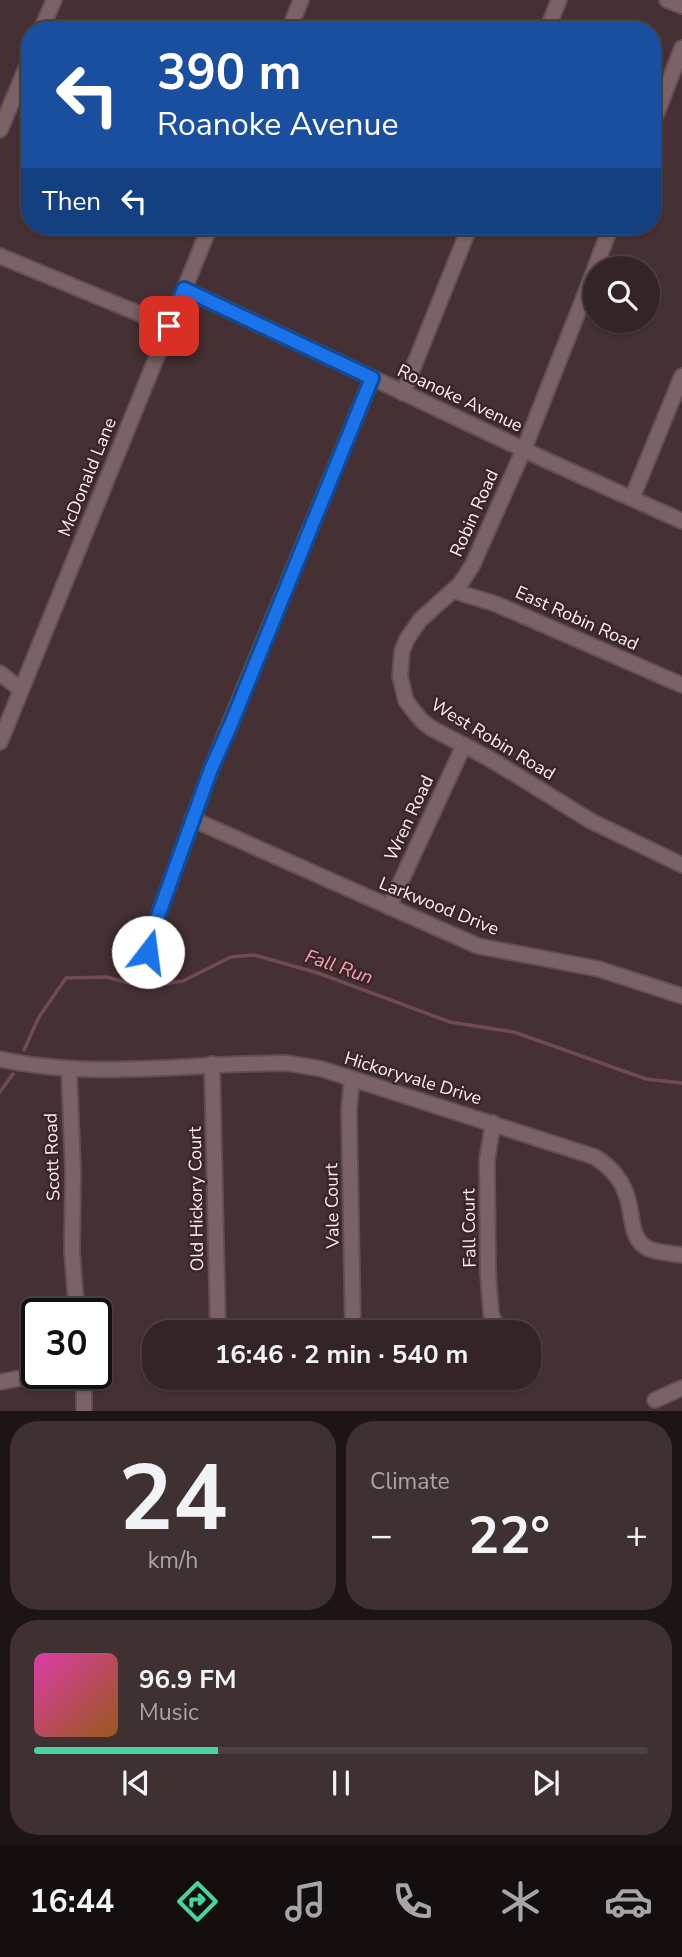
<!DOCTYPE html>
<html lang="en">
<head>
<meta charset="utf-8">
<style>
  body { margin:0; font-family:"Nunito Sans",sans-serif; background:#3f3032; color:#f1f3f6; height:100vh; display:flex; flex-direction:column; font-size:26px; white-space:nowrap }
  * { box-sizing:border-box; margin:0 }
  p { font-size:23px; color:#a9a4a7 }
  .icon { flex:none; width:38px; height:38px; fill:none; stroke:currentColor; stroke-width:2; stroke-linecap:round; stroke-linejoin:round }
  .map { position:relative; height:1411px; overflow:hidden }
  .details { display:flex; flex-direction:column; gap:10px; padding:10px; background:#1d1415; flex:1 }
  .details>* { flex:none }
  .guide { position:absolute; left:21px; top:21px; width:640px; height:214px; border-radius:28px; box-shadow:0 2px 5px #0004,0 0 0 2px #4e4143; background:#1a4fa0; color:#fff; overflow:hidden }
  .tools { position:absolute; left:583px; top:256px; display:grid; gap:14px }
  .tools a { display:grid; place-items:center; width:77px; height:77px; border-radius:50%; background:#342426; box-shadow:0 2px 5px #0004,0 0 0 2px #4e4143; font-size:35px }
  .speed { position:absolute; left:21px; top:1298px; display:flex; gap:14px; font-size:35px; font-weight:700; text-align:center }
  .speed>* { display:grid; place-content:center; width:91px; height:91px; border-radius:50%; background:#342426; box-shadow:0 2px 5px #0004,0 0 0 2px #4e4143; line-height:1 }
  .speed .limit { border:4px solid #111; border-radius:10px; background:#fff; color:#111 }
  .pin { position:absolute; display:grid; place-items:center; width:60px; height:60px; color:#fff; margin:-30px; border-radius:14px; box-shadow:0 4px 10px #0006 }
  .me { position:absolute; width:77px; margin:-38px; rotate:15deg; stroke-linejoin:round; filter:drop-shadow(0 0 5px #0008) }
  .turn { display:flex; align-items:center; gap:24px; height:147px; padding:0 21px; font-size:32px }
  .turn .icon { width:91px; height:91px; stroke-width:2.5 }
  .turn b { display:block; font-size:49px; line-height:60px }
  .then { display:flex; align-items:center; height:66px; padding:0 21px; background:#0003; gap:14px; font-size:26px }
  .big { font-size:52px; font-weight:700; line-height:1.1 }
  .details .widget { flex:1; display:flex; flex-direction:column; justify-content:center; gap:10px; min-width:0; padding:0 24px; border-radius:28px; background:#3f3032 }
  .details .dial { align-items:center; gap:0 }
  .dial b { font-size:91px; line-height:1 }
  .song { display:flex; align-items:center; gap:21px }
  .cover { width:84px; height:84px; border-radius:10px; background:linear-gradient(135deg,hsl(320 70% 55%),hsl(30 70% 35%)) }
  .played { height:7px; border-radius:4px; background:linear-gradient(90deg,#47d49e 30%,#4e4143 30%) }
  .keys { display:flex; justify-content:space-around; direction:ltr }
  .heat { display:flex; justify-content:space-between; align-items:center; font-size:38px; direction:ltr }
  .details .tiles { flex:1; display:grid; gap:10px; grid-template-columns:1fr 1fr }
  .widget:last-child { grid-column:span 2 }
  .trip { position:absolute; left:142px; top:1320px; width:399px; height:70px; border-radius:28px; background:#342426; box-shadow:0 2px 5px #0004,0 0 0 2px #4e4143; font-weight:700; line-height:70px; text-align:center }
  .menu { display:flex; height:112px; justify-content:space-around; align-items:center; background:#150e0f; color:#a9a4a7 }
  .menu .icon { width:49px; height:49px }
  .menu .active { color:#47d49e }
  .menu b { font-size:32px; color:#f1f3f6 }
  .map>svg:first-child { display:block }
</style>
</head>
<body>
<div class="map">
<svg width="682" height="1411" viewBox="0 0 682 1411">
  <rect width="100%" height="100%" fill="#453033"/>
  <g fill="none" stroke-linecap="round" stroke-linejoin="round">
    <g stroke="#704b54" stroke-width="3.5">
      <polyline points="24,1050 39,1017 66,978 107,977 143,987 183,981 231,957 254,955 318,973 450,1022 514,1032 646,1079 682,1083"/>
      <polyline points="0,1092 13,1074"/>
    </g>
    <defs>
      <g id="minor">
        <polyline points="667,0 682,6"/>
        <polyline points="41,30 54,0"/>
        <polyline points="289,30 301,0"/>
        <polyline points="547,30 559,0"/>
        <polyline points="653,123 682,48"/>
        <polyline points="0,130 30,59"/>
        <polyline points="0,256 169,326"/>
        <polyline points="595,268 611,226"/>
        <polyline points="595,269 524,449 472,566 460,584 420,620 407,639 402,651 400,676 406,701 421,720 431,728 490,759 591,821 682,865"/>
        <polyline points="184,289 548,461 682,521"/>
        <polyline points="403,393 470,226"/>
        <polyline points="632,498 682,376"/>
        <polyline points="454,591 496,604 682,685"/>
        <polyline points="0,673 21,690"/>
        <polyline points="0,742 210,226"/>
        <polyline points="192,819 478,946 599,969 682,996"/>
        <polyline points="389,907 464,745"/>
        <polyline points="148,952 149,941 211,769 372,378"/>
        <path d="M0,1059C94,1080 191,1063 287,1063L322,1069L595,1157C611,1167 623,1181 628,1200C633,1217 630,1240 649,1249C659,1253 671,1253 682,1255"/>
        <polyline points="212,1064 218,1332"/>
        <polyline points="69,1070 73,1171 72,1252 77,1314"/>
        <polyline points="352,1079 349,1109 353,1332"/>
        <polyline points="493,1123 487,1160 488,1273 491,1313 498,1332"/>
        <polyline points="84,1374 84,1411"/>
        <polyline points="0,1382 42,1374"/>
        <polyline points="655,1400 682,1388"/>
      </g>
    </defs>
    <use href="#minor" stroke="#614f52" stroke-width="18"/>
    <use href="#minor" stroke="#7a6265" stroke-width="14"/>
  </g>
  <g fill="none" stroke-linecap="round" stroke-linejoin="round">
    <defs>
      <polyline id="route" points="148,952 149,941 211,769 231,724 372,378 184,289 169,326"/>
    </defs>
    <use href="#route" stroke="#114b97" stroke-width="18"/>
    <use href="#route" stroke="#1a73e8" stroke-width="12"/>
  </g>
  <g text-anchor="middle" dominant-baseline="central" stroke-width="5" stroke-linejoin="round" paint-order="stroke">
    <g font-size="18" fill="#fbedee" stroke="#3a2629">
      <text transform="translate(460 398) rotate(25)">Roanoke Avenue</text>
      <text transform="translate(87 477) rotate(-68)">McDonald Lane</text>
      <text transform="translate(474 513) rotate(-66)">Robin Road</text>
      <text transform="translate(577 618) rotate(24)">East Robin Road</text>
      <text transform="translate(493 739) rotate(31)">West Robin Road</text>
      <text transform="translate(409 818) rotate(-65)">Wren Road</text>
      <text transform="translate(439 906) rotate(22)">Larkwood Drive</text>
      <text transform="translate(413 1078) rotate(17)">Hickoryvale Drive</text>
      <text transform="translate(52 1157) rotate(-92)">Scott Road</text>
      <text transform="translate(196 1199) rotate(-91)">Old Hickory Court</text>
      <text transform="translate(332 1206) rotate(-91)">Vale Court</text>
      <text transform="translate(469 1228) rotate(-91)">Fall Court</text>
    </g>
    <g font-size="19" font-style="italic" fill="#f9a1af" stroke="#3a2629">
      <text transform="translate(339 967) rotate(19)">Fall Run</text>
    </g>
  </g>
</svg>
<div class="tools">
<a><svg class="icon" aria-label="search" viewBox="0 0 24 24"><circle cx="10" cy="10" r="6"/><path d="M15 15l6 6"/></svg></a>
</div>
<div class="speed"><div class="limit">30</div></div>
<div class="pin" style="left:169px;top:326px;background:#d93025"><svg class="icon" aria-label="arrive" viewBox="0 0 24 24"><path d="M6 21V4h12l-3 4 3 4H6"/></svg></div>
<svg class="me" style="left:148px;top:952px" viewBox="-20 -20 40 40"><circle r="19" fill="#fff"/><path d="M0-13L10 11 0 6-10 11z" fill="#1a73e8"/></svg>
<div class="trip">16:46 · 2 min · 540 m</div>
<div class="guide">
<div class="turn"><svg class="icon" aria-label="left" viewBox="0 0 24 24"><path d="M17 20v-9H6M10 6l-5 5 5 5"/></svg><div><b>390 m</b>Roanoke Avenue</div></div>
<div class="then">Then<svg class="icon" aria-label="left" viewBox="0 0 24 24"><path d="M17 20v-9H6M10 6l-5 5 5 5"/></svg></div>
</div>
</div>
<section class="details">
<div class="tiles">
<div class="widget dial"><b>24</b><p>km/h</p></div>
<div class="widget"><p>Climate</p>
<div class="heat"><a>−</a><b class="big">22°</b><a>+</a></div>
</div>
<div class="widget">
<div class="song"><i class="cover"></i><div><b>96.9 FM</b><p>Music</p></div></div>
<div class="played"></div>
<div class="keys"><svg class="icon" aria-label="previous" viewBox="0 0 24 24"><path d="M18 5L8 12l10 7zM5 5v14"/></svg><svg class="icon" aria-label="pause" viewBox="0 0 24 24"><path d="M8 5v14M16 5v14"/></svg><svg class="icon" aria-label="next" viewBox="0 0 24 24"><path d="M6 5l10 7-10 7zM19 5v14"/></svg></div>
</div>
</div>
</section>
<nav class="menu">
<b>16:44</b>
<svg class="icon active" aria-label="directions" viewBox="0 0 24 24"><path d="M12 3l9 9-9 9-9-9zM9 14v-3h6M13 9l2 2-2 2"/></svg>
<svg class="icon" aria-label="music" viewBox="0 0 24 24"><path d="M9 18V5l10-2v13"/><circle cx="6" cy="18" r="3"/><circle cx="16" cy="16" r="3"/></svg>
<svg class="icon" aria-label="phone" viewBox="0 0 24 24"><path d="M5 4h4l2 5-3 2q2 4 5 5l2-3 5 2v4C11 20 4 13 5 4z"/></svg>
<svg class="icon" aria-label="climate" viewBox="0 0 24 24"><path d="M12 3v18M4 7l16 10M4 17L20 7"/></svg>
<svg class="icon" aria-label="car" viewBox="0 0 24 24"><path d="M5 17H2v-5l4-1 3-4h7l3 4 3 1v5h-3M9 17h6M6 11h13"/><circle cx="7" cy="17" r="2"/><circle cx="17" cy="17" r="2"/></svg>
</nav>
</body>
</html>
